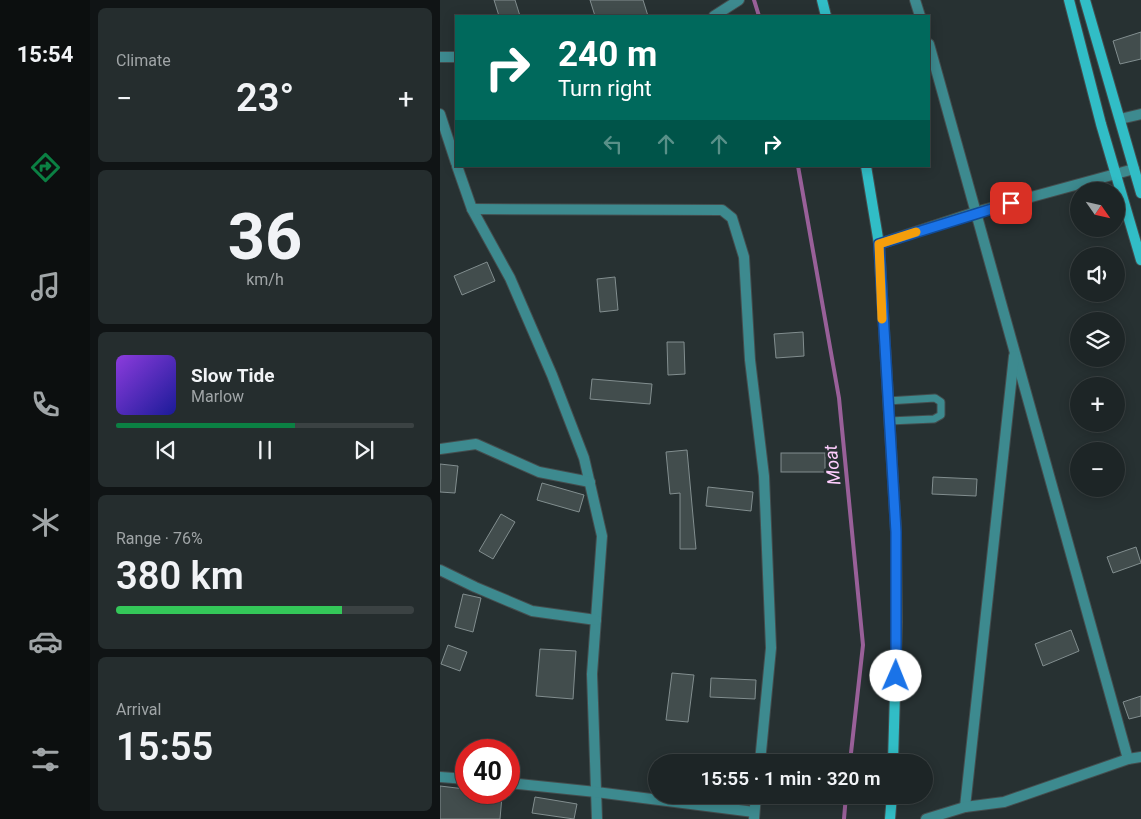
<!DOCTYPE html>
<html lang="en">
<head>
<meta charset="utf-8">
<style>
  body { margin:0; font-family:Roboto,sans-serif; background:#252d2e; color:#f1f3f6; height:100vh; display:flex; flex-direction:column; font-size:19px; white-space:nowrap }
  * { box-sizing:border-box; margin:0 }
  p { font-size:16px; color:#a0a5a7 }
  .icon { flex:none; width:28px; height:28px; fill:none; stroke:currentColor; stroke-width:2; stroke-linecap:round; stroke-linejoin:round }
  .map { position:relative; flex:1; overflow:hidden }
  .panel { display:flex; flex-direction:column; gap:8px; padding:8px; background:#101415; width:350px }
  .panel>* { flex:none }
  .banner { position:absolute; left:15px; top:15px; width:475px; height:152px; border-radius:0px; box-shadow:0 2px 12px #0003,0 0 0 1px #3b4243; background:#00695c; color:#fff; overflow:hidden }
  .needle { width:32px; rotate:124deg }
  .fabs { position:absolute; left:630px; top:182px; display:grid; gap:10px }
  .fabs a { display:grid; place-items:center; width:55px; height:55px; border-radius:50%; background:#1d2526; box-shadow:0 2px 12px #0003,0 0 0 1px #3b4243; font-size:25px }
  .speed { position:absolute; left:15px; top:739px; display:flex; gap:10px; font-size:25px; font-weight:700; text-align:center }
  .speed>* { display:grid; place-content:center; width:65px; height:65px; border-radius:50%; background:#1d2526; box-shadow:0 2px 12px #0003,0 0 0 1px #3b4243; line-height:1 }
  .speed .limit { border:8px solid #d22; background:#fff; color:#111 }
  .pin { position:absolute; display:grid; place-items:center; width:42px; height:42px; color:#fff; margin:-21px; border-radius:10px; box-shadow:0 2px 8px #0006 }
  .me { position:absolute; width:55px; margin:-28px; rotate:1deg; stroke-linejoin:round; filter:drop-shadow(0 0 4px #0008) }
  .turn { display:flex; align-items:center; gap:18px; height:105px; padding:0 20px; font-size:22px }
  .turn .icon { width:65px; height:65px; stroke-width:2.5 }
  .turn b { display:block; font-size:35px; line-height:42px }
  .lanes { display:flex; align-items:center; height:48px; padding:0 20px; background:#0003; justify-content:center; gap:25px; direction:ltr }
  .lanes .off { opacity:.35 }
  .big { font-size:38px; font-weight:600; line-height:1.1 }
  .panel .tile { flex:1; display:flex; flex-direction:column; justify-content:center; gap:8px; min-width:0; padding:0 18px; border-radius:8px; background:#252d2e }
  .panel .dial { align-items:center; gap:0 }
  .dial b { font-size:65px; line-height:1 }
  .song { display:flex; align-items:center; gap:15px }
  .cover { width:60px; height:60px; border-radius:8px; background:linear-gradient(135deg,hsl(270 70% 55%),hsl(240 70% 35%)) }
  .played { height:5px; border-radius:2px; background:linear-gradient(90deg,#0b8043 60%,#3b4243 60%) }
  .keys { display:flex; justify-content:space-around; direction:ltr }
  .heat { display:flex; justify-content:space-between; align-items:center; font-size:28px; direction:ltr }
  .charge { height:8px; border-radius:4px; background:linear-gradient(90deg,#34c759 76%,#3b4243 0) }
  .trip { position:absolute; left:208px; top:754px; width:285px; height:50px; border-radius:25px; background:#1d2526; box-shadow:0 2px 12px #0003,0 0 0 1px #3b4243; font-weight:600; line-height:50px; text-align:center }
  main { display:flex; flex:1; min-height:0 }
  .tabs { display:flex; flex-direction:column; width:90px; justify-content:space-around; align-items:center; background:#0c0f0f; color:#a0a5a7 }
  .tabs .icon { width:35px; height:35px }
  .tabs .current { color:#0b8043 }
  .tabs b { font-size:22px; color:#f1f3f6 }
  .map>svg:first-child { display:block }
</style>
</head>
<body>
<main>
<nav class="tabs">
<b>15:54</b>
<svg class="icon current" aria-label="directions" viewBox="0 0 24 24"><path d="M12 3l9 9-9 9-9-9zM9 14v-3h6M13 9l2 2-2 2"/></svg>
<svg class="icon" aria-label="music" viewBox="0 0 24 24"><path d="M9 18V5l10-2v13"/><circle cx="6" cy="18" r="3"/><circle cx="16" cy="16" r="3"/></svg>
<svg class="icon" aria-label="phone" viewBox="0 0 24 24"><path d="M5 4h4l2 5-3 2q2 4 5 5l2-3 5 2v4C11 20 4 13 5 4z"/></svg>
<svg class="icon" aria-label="climate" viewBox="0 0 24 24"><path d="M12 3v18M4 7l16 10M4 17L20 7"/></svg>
<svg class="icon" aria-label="car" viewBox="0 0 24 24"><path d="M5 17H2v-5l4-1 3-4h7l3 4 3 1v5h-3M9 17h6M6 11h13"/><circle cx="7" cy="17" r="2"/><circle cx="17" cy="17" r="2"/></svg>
<svg class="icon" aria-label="filters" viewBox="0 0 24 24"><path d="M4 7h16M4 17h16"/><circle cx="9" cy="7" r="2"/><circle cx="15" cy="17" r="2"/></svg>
</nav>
<section class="panel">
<div class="tile"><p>Climate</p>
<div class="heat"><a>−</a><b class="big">23°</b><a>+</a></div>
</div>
<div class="tile dial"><b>36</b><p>km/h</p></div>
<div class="tile">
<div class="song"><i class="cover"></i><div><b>Slow Tide</b><p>Marlow</p></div></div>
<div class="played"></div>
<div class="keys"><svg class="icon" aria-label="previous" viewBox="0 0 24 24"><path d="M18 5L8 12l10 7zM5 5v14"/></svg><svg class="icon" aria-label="pause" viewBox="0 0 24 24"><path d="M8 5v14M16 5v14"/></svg><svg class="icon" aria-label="next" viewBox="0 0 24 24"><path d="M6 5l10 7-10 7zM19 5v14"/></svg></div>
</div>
<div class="tile"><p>Range · 76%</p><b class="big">380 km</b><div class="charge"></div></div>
<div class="tile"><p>Arrival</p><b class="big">15:55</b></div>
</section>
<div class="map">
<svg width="701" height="819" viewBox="0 0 701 819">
  <rect width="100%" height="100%" fill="#273132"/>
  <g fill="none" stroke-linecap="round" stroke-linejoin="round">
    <g stroke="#996099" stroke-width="4">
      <polyline points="314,0 319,16"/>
      <polyline points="358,166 399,398 423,645 410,762"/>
      <polyline points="404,819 406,795"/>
    </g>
  </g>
  <g fill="#424d4d" stroke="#828e8f">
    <polygon points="54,0 75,0 80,16 59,16"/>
    <polygon points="150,0 203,0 208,16 155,16"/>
    <polygon points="701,32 701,59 680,64 673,41"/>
    <polygon points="47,262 55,281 22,295 14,276"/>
    <polygon points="175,277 178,310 160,312 157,279"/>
    <polygon points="363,332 364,356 336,358 334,334"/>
    <polygon points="227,342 244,342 245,374 228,375"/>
    <polygon points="152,379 212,384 210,404 150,399"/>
    <polygon points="247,450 256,549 240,549 240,493 230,494 226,452"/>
    <rect x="341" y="453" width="44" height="19"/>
    <polygon points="0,464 18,466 15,493 0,492"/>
    <polygon points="493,477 537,479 536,496 492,494"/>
    <polygon points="102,483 144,495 139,512 97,500"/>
    <polygon points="268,487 313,492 311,511 266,506"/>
    <polygon points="61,514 75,522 53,559 39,551"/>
    <polygon points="696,547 701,563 673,573 667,557"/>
    <polygon points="23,594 41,598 33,632 15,627"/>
    <polygon points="631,630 639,651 603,666 595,644"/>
    <polygon points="8,645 27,652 20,671 1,664"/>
    <polygon points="100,649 136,651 133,699 96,696"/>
    <polygon points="232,673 254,675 248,722 226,720"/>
    <polygon points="271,678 316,680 315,699 270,697"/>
    <polygon points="701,696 701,716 689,719 683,702"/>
    <polygon points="0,786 25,789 24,793 62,796 60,819 0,819"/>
    <polygon points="95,797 137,804 134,819 92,813"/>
  </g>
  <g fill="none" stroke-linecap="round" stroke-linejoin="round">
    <defs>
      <polyline id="lane" points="447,401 495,398 501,402 501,415 494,419 449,421"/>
      <g id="street">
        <polyline points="475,0 480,16"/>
        <polyline points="274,16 299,0"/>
        <polyline points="489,44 688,759"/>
        <polyline points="0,57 16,57"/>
        <polyline points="0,114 16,163"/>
        <polyline points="680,119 701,114"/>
        <polyline points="17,166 32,209 70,278 112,375 144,458 162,536 152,674 157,819"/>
        <polyline points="32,209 282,210 292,218 304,257 310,360 324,476 331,648 320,762"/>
        <polyline points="439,244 536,212 694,169"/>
        <polyline points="0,449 36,444 99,472 150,482"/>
        <polyline points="0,570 35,587 92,611 156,620"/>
        <polyline points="0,777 26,779"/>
        <polyline points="69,783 156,792 314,812"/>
        <polyline points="525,807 574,356"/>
        <polyline points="314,819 316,795"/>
        <polyline points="486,819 525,807 564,802 688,759 701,757"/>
      </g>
      <g id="secondary">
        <polyline points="382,0 386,16"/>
        <polyline points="629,0 661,124 701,260"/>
        <polyline points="645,0 701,193"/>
        <polyline points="426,166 439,244 456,532 457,622 453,762"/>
        <polyline points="450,819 452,795"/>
      </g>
    </defs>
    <use href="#lane" stroke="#444d4e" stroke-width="9"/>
    <use href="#street" stroke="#444d4e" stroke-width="12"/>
    <use href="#secondary" stroke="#444d4e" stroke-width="12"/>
    <use href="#lane" stroke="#3d8a8f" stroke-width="7"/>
    <use href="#street" stroke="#3d8a8f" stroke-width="10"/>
    <use href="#secondary" stroke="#31bdc6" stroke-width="10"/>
  </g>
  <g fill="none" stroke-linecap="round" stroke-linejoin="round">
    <defs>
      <polyline id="route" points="456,676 456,532 439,244 571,203"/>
    </defs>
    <use href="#route" stroke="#114b97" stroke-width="12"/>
    <use href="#route" stroke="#1a73e8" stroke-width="9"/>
    <polyline stroke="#f59e0b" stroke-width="9" points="442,319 439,244 476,232"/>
  </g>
  <g text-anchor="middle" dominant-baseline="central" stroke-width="5" stroke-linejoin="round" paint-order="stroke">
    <g font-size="18" font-style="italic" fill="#ffcefe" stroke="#273132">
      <text transform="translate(392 465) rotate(-96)">Moat</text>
    </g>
  </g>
</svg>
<div class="fabs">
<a><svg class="needle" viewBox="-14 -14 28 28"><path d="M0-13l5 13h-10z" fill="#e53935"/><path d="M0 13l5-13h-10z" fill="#a0a5a7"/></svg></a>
<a><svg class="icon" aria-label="sound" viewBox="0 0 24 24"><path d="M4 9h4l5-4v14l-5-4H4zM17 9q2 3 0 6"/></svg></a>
<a><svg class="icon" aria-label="layers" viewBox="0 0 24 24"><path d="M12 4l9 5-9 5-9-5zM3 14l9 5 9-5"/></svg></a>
<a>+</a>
<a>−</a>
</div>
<div class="speed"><div class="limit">40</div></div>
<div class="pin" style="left:571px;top:203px;background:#d93025"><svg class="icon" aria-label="arrive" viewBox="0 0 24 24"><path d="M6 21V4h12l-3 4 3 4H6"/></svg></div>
<svg class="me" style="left:456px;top:676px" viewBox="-20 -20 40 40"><circle r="19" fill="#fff"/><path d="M0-13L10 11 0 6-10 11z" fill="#1a73e8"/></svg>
<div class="trip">15:55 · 1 min · 320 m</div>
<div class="banner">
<div class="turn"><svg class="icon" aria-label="right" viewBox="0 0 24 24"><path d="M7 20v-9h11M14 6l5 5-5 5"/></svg><div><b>240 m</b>Turn right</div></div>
<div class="lanes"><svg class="icon off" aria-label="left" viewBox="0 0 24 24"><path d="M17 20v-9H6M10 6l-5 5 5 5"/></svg><svg class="icon off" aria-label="ahead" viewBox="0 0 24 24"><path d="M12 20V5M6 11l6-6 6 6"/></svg><svg class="icon off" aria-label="ahead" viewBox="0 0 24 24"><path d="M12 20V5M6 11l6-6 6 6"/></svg><svg class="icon" aria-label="right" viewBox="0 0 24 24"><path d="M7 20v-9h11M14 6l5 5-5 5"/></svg></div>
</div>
</div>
</main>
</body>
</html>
